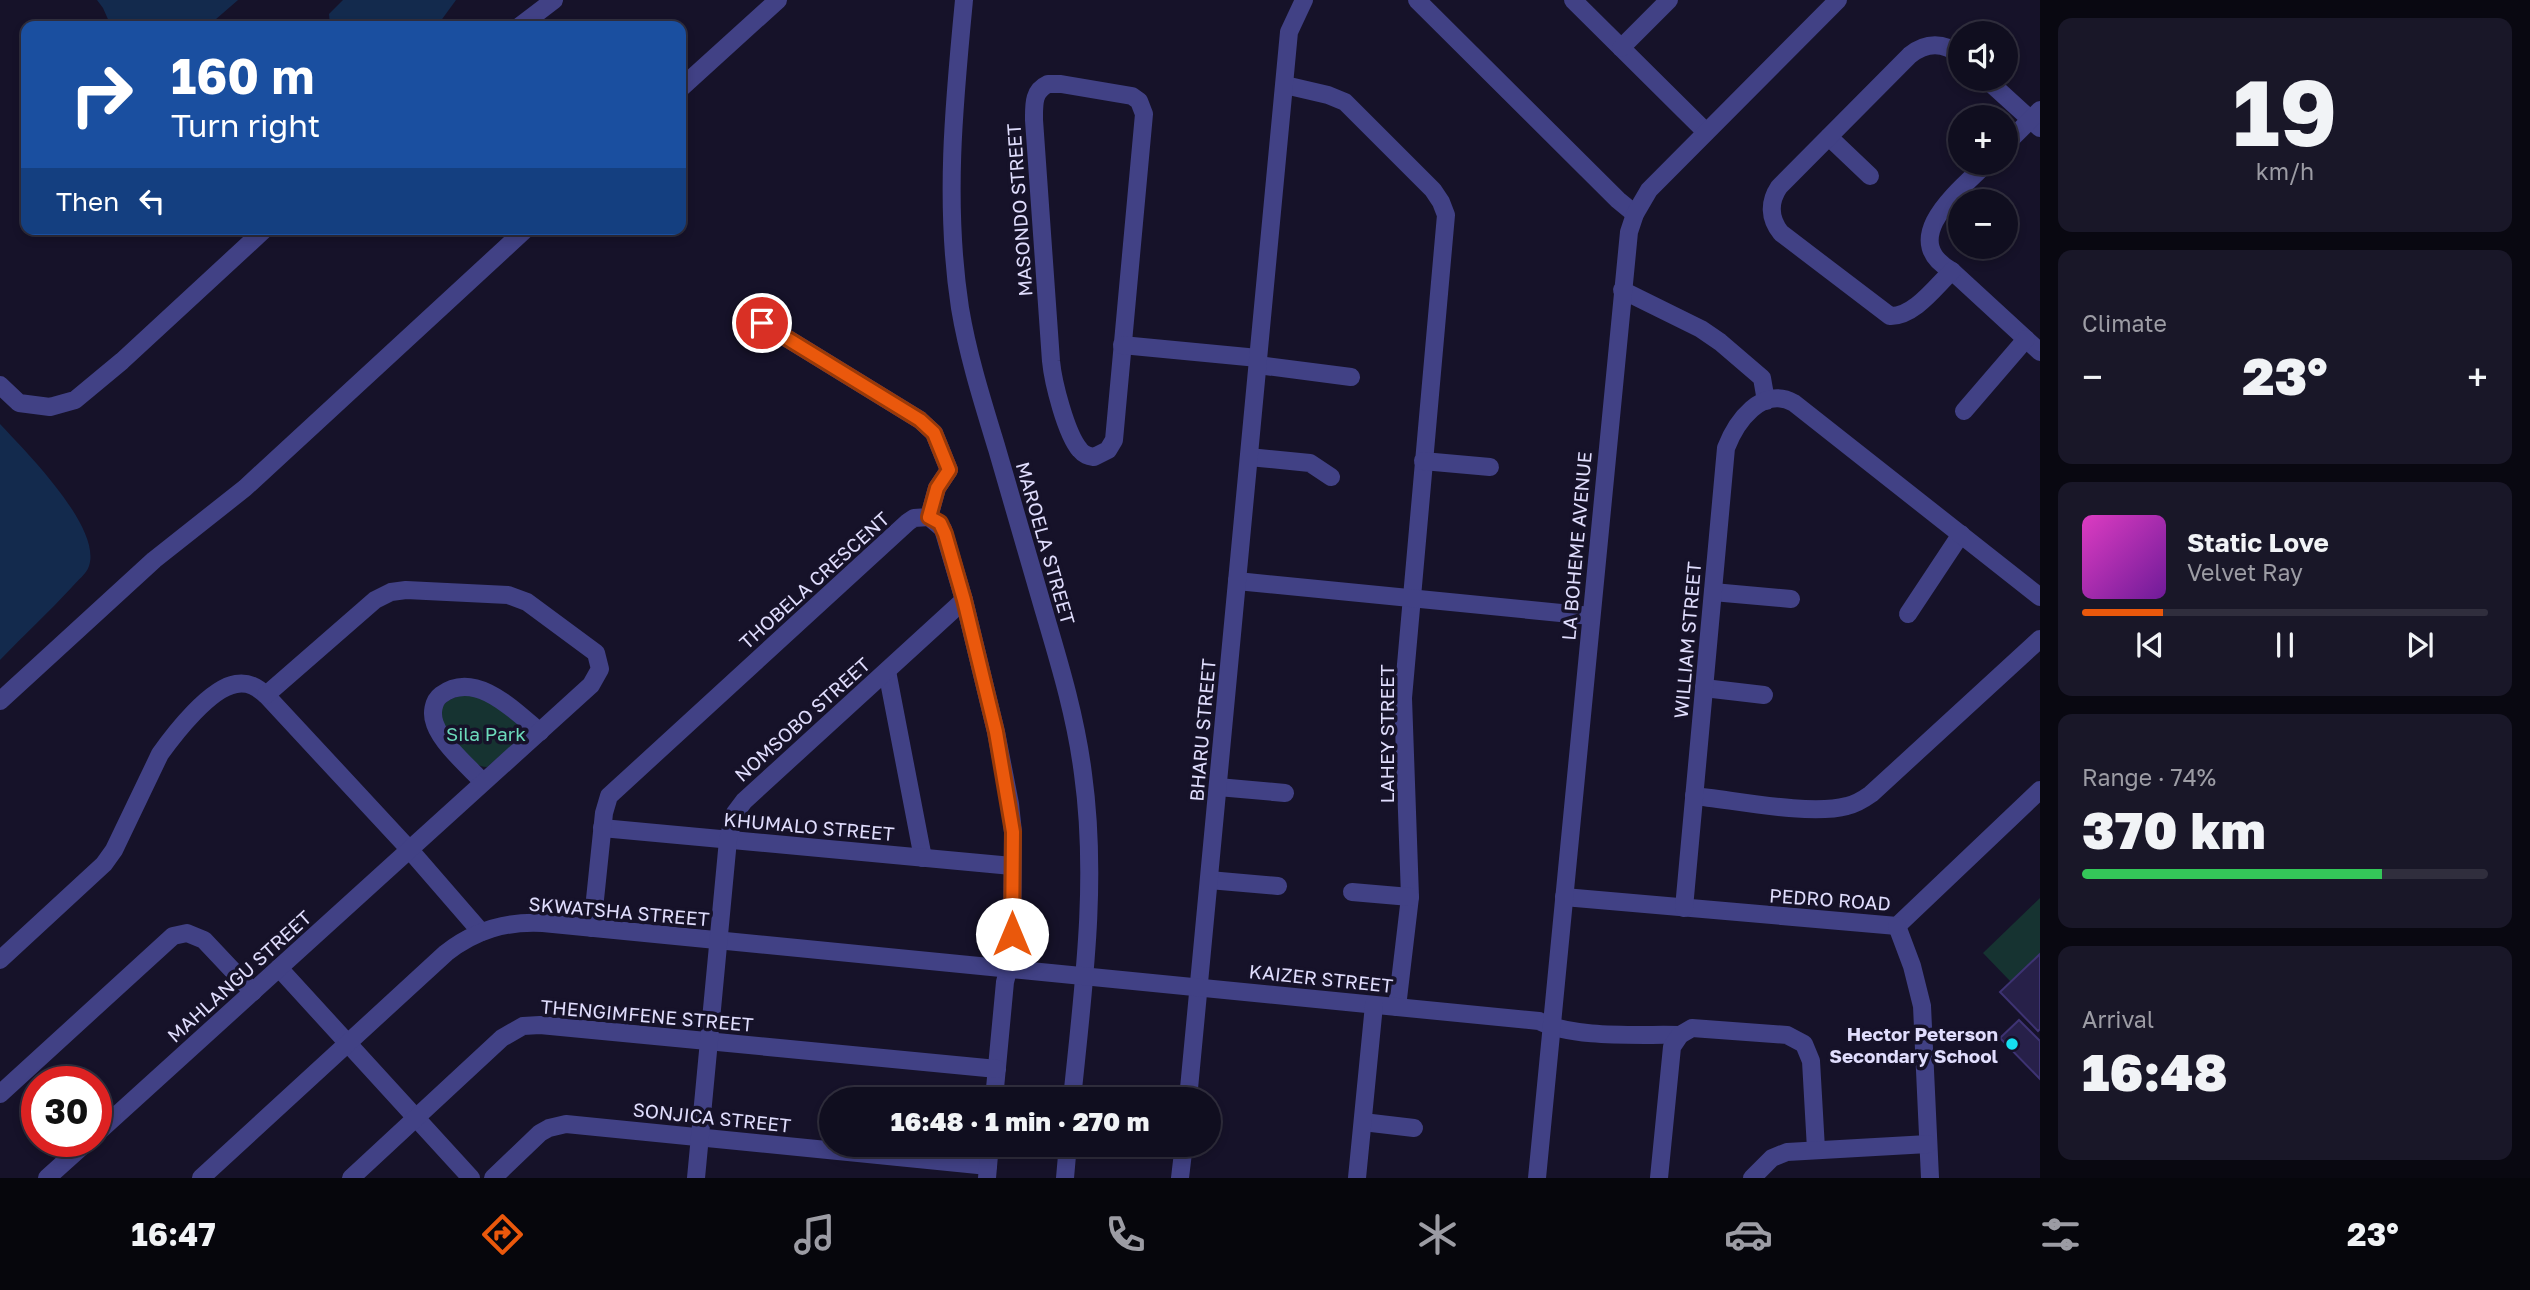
<!DOCTYPE html>
<html lang="en">
<head>
<meta charset="utf-8">
<style>
  body { margin:0; font-family:"Golos Text",sans-serif; background:#191728; color:#f1f3f6; height:100vh; display:flex; flex-direction:column; font-size:26px; white-space:nowrap }
  * { box-sizing:border-box; margin:0 }
  p { font-size:23px; color:#9c9ca4 }
  .icon { flex:none; width:38px; height:38px; fill:none; stroke:currentColor; stroke-width:2; stroke-linecap:round; stroke-linejoin:round }
  .map { position:relative; flex:1; overflow:hidden }
  .drawer { display:flex; flex-direction:column; gap:18px; padding:18px; background:#090811; width:490px }
  .drawer>* { flex:none }
  .hud { position:absolute; left:21px; top:21px; width:665px; height:214px; border-radius:14px; box-shadow:0 4px 10px #0003,0 0 0 2px #302e3d; background:#1a4fa0; color:#fff; overflow:hidden }
  .fabs { position:absolute; left:1948px; top:21px; display:grid; gap:14px }
  .fabs a { display:grid; place-items:center; width:70px; height:70px; border-radius:50%; background:#100e1f; box-shadow:0 4px 10px #0003,0 0 0 2px #302e3d; font-size:35px }
  .speed { position:absolute; left:21px; top:1066px; display:flex; gap:14px; font-size:35px; font-weight:700; text-align:center }
  .speed>* { display:grid; place-content:center; width:91px; height:91px; border-radius:50%; background:#100e1f; box-shadow:0 4px 10px #0003,0 0 0 2px #302e3d; line-height:1 }
  .speed .limit { border:10px solid #d22; background:#fff; color:#111 }
  .pin { position:absolute; display:grid; place-items:center; width:60px; height:60px; color:#fff; margin:-30px; border:4px solid #fff; border-radius:50%; box-shadow:0 2px 7px #0007 }
  .me { position:absolute; width:77px; margin:-38px; rotate:0deg; stroke-linejoin:round; filter:drop-shadow(0 0 5px #0008) }
  .turn { display:flex; align-items:center; gap:24px; height:147px; padding:0 35px; font-size:32px }
  .turn .icon { width:91px; height:91px; stroke-width:2.5 }
  .turn b { display:block; font-size:49px; line-height:60px }
  .then { display:flex; align-items:center; height:66px; padding:0 35px; background:#0003; gap:14px; font-size:26px }
  .big { font-size:52px; font-weight:800; line-height:1.1 }
  .drawer .card { flex:1; display:flex; flex-direction:column; justify-content:center; gap:10px; min-width:0; padding:0 24px; border-radius:14px; background:#191728 }
  .drawer .dial { align-items:center; gap:0 }
  .dial b { font-size:91px; line-height:1 }
  .song { display:flex; align-items:center; gap:21px }
  .cover { width:84px; height:84px; border-radius:10px; background:linear-gradient(135deg,hsl(310 70% 55%),hsl(280 70% 35%)) }
  .played { height:7px; border-radius:4px; background:linear-gradient(90deg,#ea580c 20%,#302e3d 20%) }
  .keys { display:flex; justify-content:space-around; direction:ltr }
  .heat { display:flex; justify-content:space-between; align-items:center; font-size:38px; direction:ltr }
  .charge { height:10px; border-radius:5px; background:linear-gradient(90deg,#34c759 74%,#302e3d 0) }
  .trip { position:absolute; left:819px; top:1087px; width:402px; height:70px; border-radius:35px; background:#100e1f; box-shadow:0 4px 10px #0003,0 0 0 2px #302e3d; font-weight:800; line-height:70px; text-align:center }
  .dock { display:flex; height:112px; justify-content:space-around; align-items:center; background:#06060c; color:#9c9ca4 }
  .dock .icon { width:49px; height:49px }
  .dock .active { color:#ea580c }
  .dock b { font-size:32px; color:#f1f3f6 }
  main { display:flex; flex:1; min-height:0 }
  .map>svg:first-child { display:block }
</style>
</head>
<body>
<main>
<div class="map">
<svg width="2040" height="1178" viewBox="0 0 2040 1178">
  <rect width="100%" height="100%" fill="#161229"/>
  <g fill="#163331">
    <path d="M466,694L490,701L522,728V737L487,767C469,767 453,738 442,725C435,704 449,699 466,694Z"/>
    <polygon points="2040,898 2040,954 2011,982 1983,953"/>
  </g>
  <g fill="#132a4d">
    <polygon points="97,0 238,0 208,26 111,26 103,8"/>
    <polygon points="343,0 456,0 437,26 330,26 329,14"/>
    <path d="M0,424C25,451 102,527 89,566C87,573 77,581 72,587C49,612 24,635 0,660Z"/>
  </g>
  <g fill="#272049" stroke="#3e3373" stroke-width="2">
    <polygon points="2040,954 2040,1029 2038,1031 2000,992"/>
    <polygon points="2019,1020 2040,1041 2040,1079 2000,1038"/>
  </g>
  <g fill="none" stroke-linecap="round" stroke-linejoin="round">
    <g stroke="#414185" stroke-width="18">
      <path d="M964,0C954,103 944,204 960,308C968,356 983,403 997,449C1013,503 1028,557 1044,611C1060,665 1076,718 1083,774C1098,882 1083,991 1072,1099"/>
      <polyline points="1417,0 1618,200 1635,214"/>
      <polyline points="1573,0 1706,132"/>
      <polyline points="520,26 554,0"/>
      <polyline points="1621,48 1669,0"/>
      <polyline points="1986,79 2040,128"/>
      <path d="M1048,84H1061L1132,96L1139,101L1144,114L1114,440L1108,450L1094,457C1088,456 1084,455 1080,450C1066,434 1053,382 1051,361L1034,120C1034,104 1033,91 1048,84Z"/>
      <polyline points="1285,85 1328,95 1345,102 1433,190 1441,202 1446,215 1403,698 1410,897 1397,1007"/>
      <polyline points="681,88 778,0"/>
      <polyline points="1829,137 1870,176"/>
      <polyline points="2006,144 2040,110"/>
      <path d="M1987,163C1962,188 1895,239 1952,271L2040,352"/>
      <path d="M1952,271C1936,286 1914,317 1890,316L1781,233C1769,218 1769,202 1779,187L1910,55C1926,42 1944,42 1960,55"/>
      <polyline points="1622,290 1701,329 1720,342 1762,378 1766,401"/>
      <polyline points="762,323 920,420 934,433 949,470 937,488 929,517"/>
      <polyline points="1122,345 1258,358"/>
      <polyline points="1258,365 1351,377"/>
      <polyline points="0,385 19,403 50,407 75,400 122,361 265,229"/>
      <polyline points="1964,411 2026,339"/>
      <polyline points="1249,457 1310,463 1331,477"/>
      <polyline points="1423,461 1490,467"/>
      <polyline points="1237,581 1591,616"/>
      <polyline points="1713,592 1791,599"/>
      <polyline points="1908,614 1961,534"/>
      <polyline points="887,671 923,858"/>
      <polyline points="1704,688 1764,695"/>
      <polyline points="0,701 154,560 245,488 526,229"/>
      <path d="M483,782C469,767 442,744 435,724C431,714 433,701 441,695C475,669 515,711 540,732"/>
      <polyline points="1218,787 1285,793"/>
      <path d="M1694,796C1734,800 1810,816 1847,806C1856,804 1864,799 1871,794L2040,639"/>
      <polyline points="602,828 1012,866"/>
      <polyline points="1209,880 1278,886"/>
      <polyline points="1352,892 1410,897"/>
      <polyline points="1564,897 1897,926 2040,790"/>
      <path d="M1684,908L1726,448C1736,422 1762,385 1794,403L2040,597"/>
      <polyline points="1897,926 1912,966 1922,1006 1930,1178"/>
      <polyline points="592,928 604,813 609,796 908,522 914,518 929,517 943,529 964,600 996,732 1010,804 1013,832 1012,956 1005,982 994,1099"/>
      <path d="M0,960L104,864L114,850L160,754C175,733 210,688 236,684C249,682 257,687 266,695L409,849L481,932"/>
      <polyline points="279,968 471,1178"/>
      <polyline points="0,1094 173,936 187,933 204,940 253,992"/>
      <polyline points="1188,1099 1289,32 1304,0"/>
      <polyline points="1363,1122 1414,1128"/>
      <polyline points="96,1134 591,685 600,669 596,653 527,602 508,595 406,590 391,592 375,600 266,695"/>
      <polyline points="47,1178 88,1141"/>
      <path d="M201,1178L446,953C475,930 506,921 543,923L1539,1021C1574,1039 1639,1034 1680,1035"/>
      <polyline points="351,1178 502,1038 523,1026 540,1025 997,1069"/>
      <polyline points="493,1178 540,1133 549,1128 566,1124 988,1166"/>
      <polyline points="696,1178 728,840 735,813 744,801 964,600"/>
      <polyline points="987,1178 990,1144"/>
      <polyline points="1065,1178 1068,1144"/>
      <polyline points="1180,1178 1184,1144"/>
      <polyline points="1357,1178 1374,1005"/>
      <polyline points="1537,1178 1629,232 1635,214 1649,190 1838,0"/>
      <polyline points="1659,1178 1672,1047 1680,1035 1692,1028 1787,1035 1804,1044 1811,1061 1816,1149"/>
      <polyline points="1752,1178 1772,1158 1787,1152 1928,1144"/>
    </g>
  </g>
  <g fill="none" stroke-linecap="round" stroke-linejoin="round">
    <defs>
      <polyline id="route" points="762,323 920,420 934,433 949,470 937,488 929,517 940,523 945,534 964,600 996,732 1013,832 1012,934"/>
    </defs>
    <use href="#route" stroke="#983908" stroke-width="18"/>
    <use href="#route" stroke="#ea580c" stroke-width="12"/>
  </g>
  <circle fill="#16e0f0" stroke="#161229" stroke-width="2.5" cx="2012" cy="1044" r="7"/>
  <g text-anchor="middle" dominant-baseline="central" stroke-width="7" stroke-linejoin="round" paint-order="stroke">
    <g font-size="19" fill="#e0ddfd" stroke="#161229">
      <text transform="translate(1019 210) rotate(-94)">MASONDO STREET</text>
      <text transform="translate(1046 543) rotate(74)">MAROELA STREET</text>
      <text transform="translate(1576 546) rotate(-85)">LA BOHEME AVENUE</text>
      <text transform="translate(814 580) rotate(-42)">THOBELA CRESCENT</text>
      <text transform="translate(1687 640) rotate(-85)">WILLIAM STREET</text>
      <text transform="translate(802 719) rotate(-42)">NOMSOBO STREET</text>
      <text transform="translate(1202 730) rotate(-85)">BHARU STREET</text>
      <text transform="translate(1386 734) rotate(-90)">LAHEY STREET</text>
      <text transform="translate(809 826) rotate(5)">KHUMALO STREET</text>
      <text transform="translate(1830 899) rotate(4)">PEDRO ROAD</text>
      <text transform="translate(619 911) rotate(5)">SKWATSHA STREET</text>
      <text transform="translate(239 976) rotate(-42)">MAHLANGU STREET</text>
      <text transform="translate(1321 978) rotate(6)">KAIZER STREET</text>
      <text transform="translate(647 1015) rotate(5)">THENGIMFENE STREET</text>
      <text transform="translate(712 1117) rotate(6)">SONJICA STREET</text>
    </g>
    <g font-size="19" fill="#6cdabb" stroke="#161229">
      <text x="486" y="733">Sila Park</text>
    </g>
    <g font-size="19" font-weight="bold" fill="#e0ddfd" stroke="#161229" text-anchor="end">
      <text x="1998" y="1033">Hector Peterson<tspan x="1998" dy="22">Secondary School</tspan></text>
    </g>
  </g>
</svg>
<div class="fabs">
<a><svg class="icon" aria-label="sound" viewBox="0 0 24 24"><path d="M4 9h4l5-4v14l-5-4H4zM17 9q2 3 0 6"/></svg></a>
<a>+</a>
<a>−</a>
</div>
<div class="speed"><div class="limit">30</div></div>
<div class="pin" style="left:762px;top:323px;background:#d93025"><svg class="icon" aria-label="arrive" viewBox="0 0 24 24"><path d="M6 21V4h12l-3 4 3 4H6"/></svg></div>
<svg class="me" style="left:1012px;top:934px" viewBox="-20 -20 40 40"><circle r="19" fill="#fff"/><path d="M0-13L10 11 0 6-10 11z" fill="#ea580c"/></svg>
<div class="trip">16:48 · 1 min · 270 m</div>
<div class="hud">
<div class="turn"><svg class="icon" aria-label="right" viewBox="0 0 24 24"><path d="M7 20v-9h11M14 6l5 5-5 5"/></svg><div><b>160 m</b>Turn right</div></div>
<div class="then">Then<svg class="icon" aria-label="left" viewBox="0 0 24 24"><path d="M17 20v-9H6M10 6l-5 5 5 5"/></svg></div>
</div>
</div>
<section class="drawer">
<div class="card dial"><b>19</b><p>km/h</p></div>
<div class="card"><p>Climate</p>
<div class="heat"><a>−</a><b class="big">23°</b><a>+</a></div>
</div>
<div class="card">
<div class="song"><i class="cover"></i><div><b>Static Love</b><p>Velvet Ray</p></div></div>
<div class="played"></div>
<div class="keys"><svg class="icon" aria-label="previous" viewBox="0 0 24 24"><path d="M18 5L8 12l10 7zM5 5v14"/></svg><svg class="icon" aria-label="pause" viewBox="0 0 24 24"><path d="M8 5v14M16 5v14"/></svg><svg class="icon" aria-label="next" viewBox="0 0 24 24"><path d="M6 5l10 7-10 7zM19 5v14"/></svg></div>
</div>
<div class="card"><p>Range · 74%</p><b class="big">370 km</b><div class="charge"></div></div>
<div class="card"><p>Arrival</p><b class="big">16:48</b></div>
</section>
</main>
<nav class="dock">
<b>16:47</b>
<svg class="icon active" aria-label="directions" viewBox="0 0 24 24"><path d="M12 3l9 9-9 9-9-9zM9 14v-3h6M13 9l2 2-2 2"/></svg>
<svg class="icon" aria-label="music" viewBox="0 0 24 24"><path d="M9 18V5l10-2v13"/><circle cx="6" cy="18" r="3"/><circle cx="16" cy="16" r="3"/></svg>
<svg class="icon" aria-label="phone" viewBox="0 0 24 24"><path d="M5 4h4l2 5-3 2q2 4 5 5l2-3 5 2v4C11 20 4 13 5 4z"/></svg>
<svg class="icon" aria-label="climate" viewBox="0 0 24 24"><path d="M12 3v18M4 7l16 10M4 17L20 7"/></svg>
<svg class="icon" aria-label="car" viewBox="0 0 24 24"><path d="M5 17H2v-5l4-1 3-4h7l3 4 3 1v5h-3M9 17h6M6 11h13"/><circle cx="7" cy="17" r="2"/><circle cx="17" cy="17" r="2"/></svg>
<svg class="icon" aria-label="filters" viewBox="0 0 24 24"><path d="M4 7h16M4 17h16"/><circle cx="9" cy="7" r="2"/><circle cx="15" cy="17" r="2"/></svg>
<b>23°</b>
</nav>
</body>
</html>
